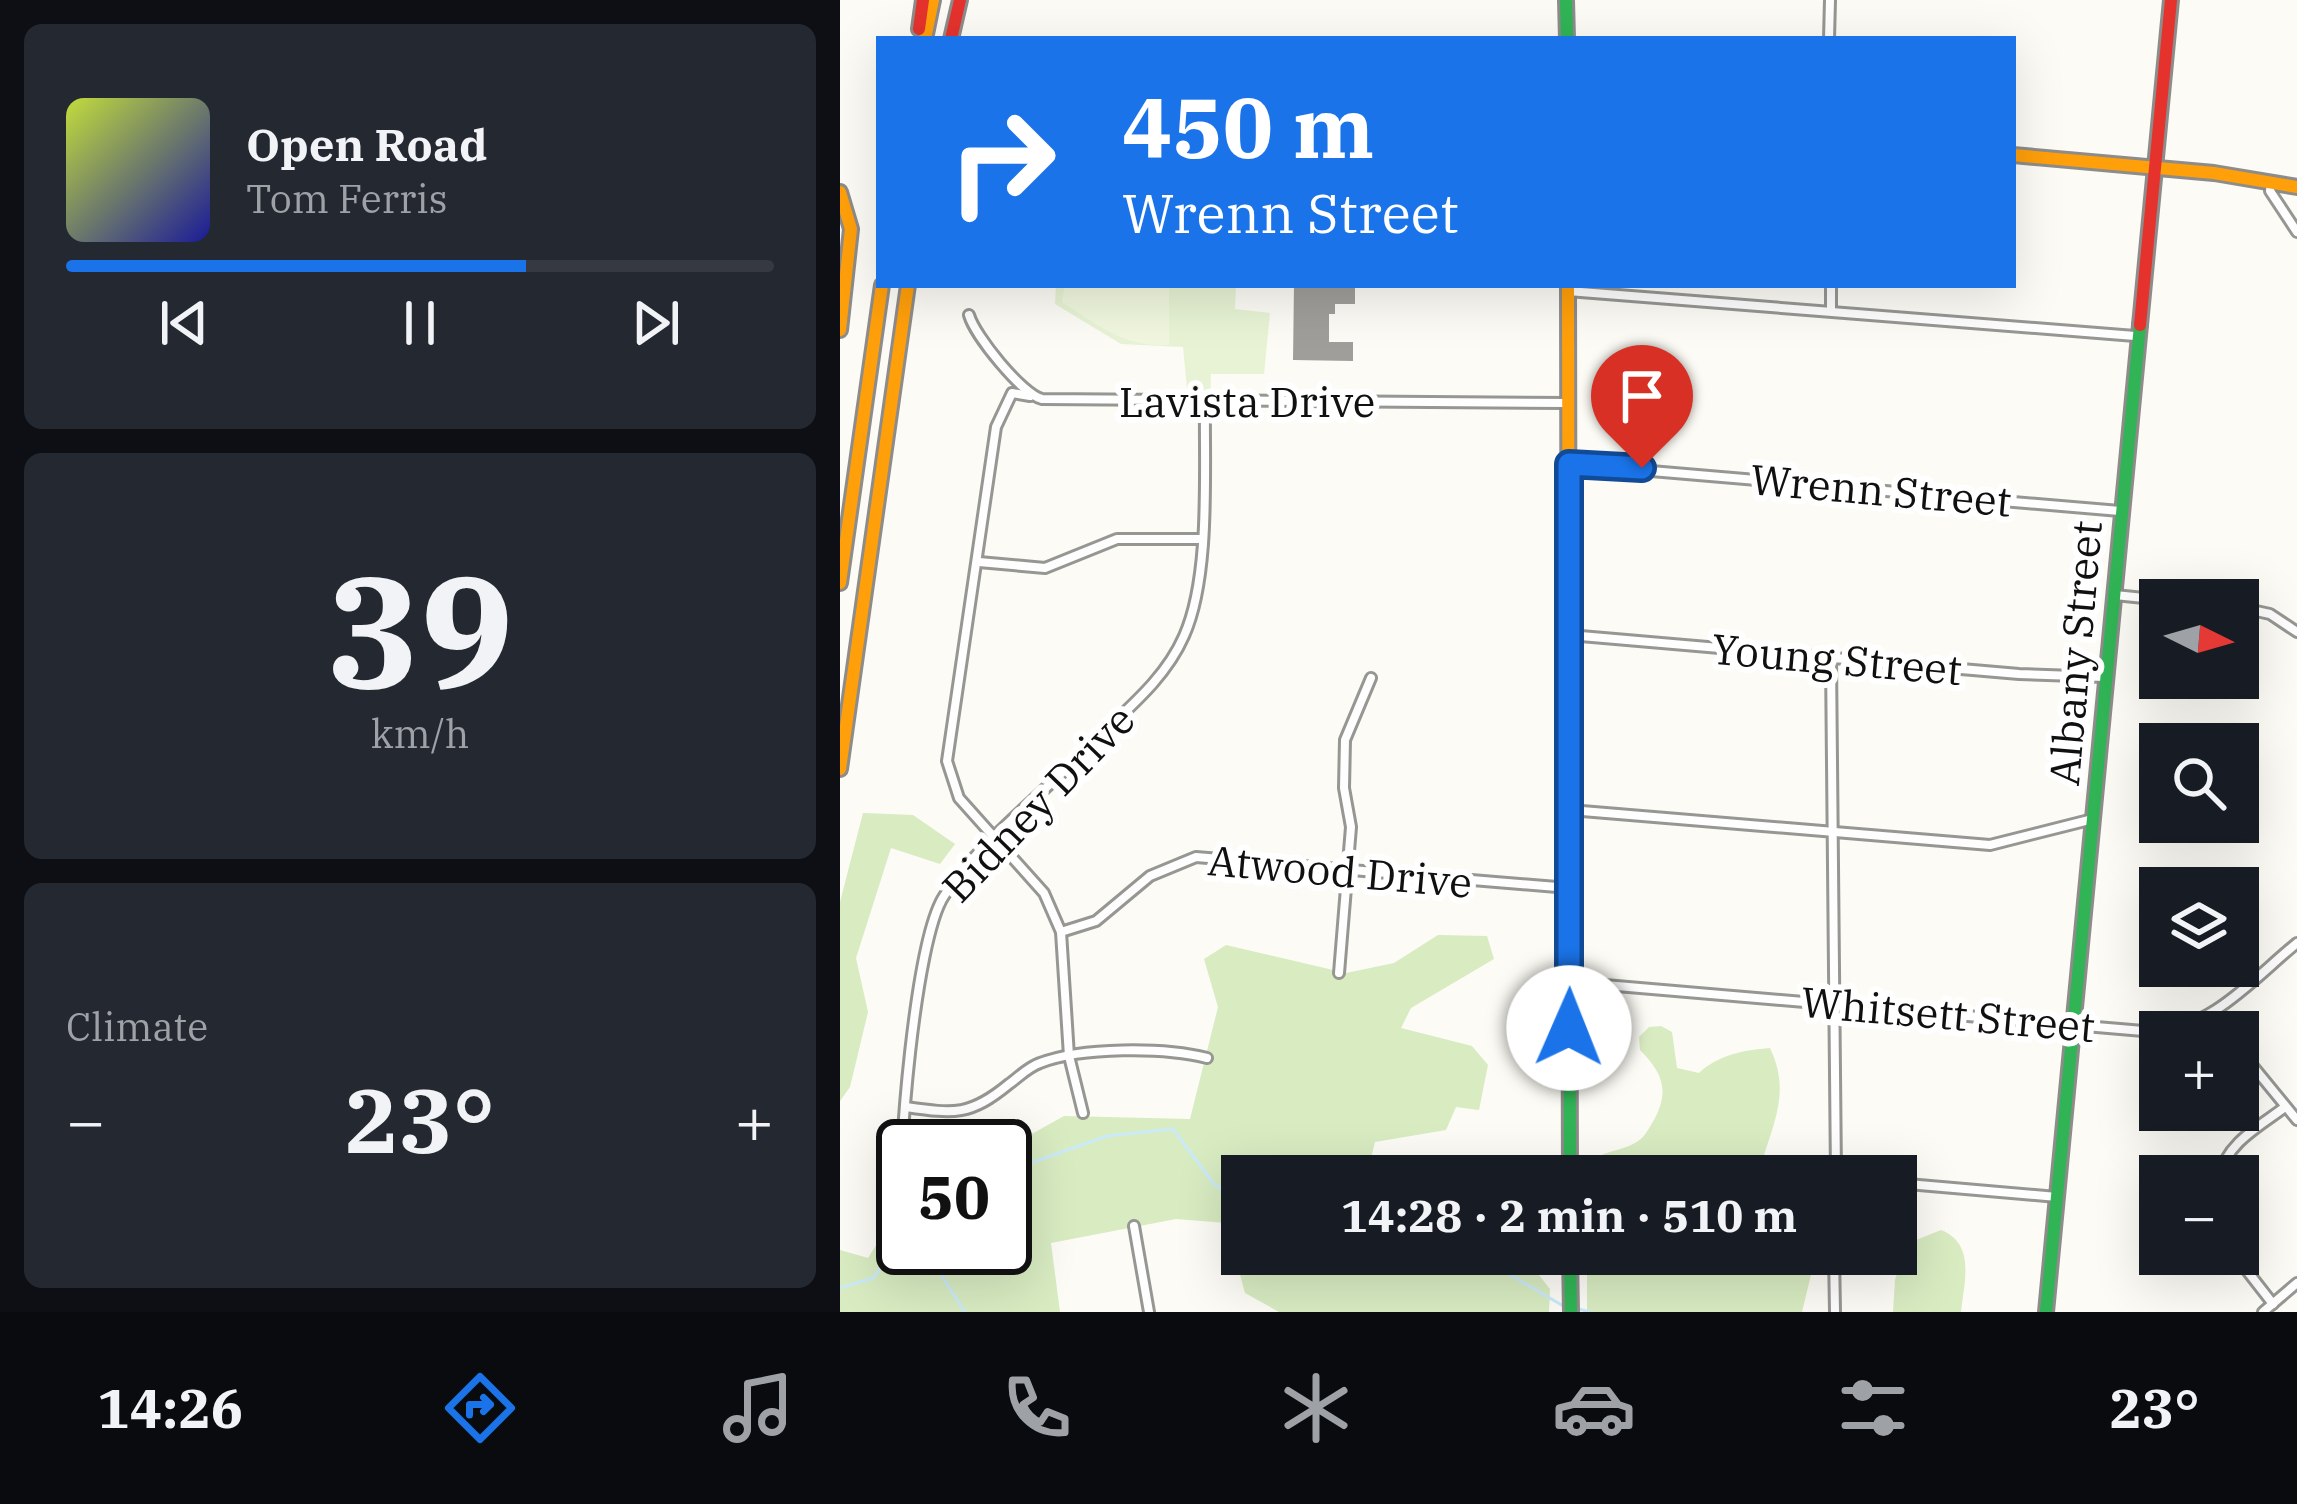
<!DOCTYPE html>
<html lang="en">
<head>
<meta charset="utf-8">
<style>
  body { margin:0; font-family:"IBM Plex Serif",serif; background:#242831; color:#f1f3f6; height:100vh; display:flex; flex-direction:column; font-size:45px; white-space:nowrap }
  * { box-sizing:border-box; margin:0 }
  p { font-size:39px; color:#9ea1a6 }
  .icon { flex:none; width:66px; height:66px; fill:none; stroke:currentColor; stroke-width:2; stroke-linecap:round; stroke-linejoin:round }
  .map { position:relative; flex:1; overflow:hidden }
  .panel { display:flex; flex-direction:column; gap:24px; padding:24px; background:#0d0f14; width:840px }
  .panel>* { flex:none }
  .banner { position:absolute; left:36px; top:36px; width:1140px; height:252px; border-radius:0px; box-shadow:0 12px 48px #0002; background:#1a73e8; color:#fff; overflow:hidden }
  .needle { width:78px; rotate:95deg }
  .fabs { position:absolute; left:1299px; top:579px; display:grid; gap:24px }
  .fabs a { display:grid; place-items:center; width:120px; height:120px; border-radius:0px; background:#171b24; box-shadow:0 12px 48px #0002; font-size:60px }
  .speed { position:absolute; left:36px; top:1119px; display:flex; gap:24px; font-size:60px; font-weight:700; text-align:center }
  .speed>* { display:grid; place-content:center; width:156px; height:156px; border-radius:50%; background:#171b24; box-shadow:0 12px 48px #0002; line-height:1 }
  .speed .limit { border:6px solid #111; border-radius:18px; background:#fff; color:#111 }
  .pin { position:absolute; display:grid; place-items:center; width:102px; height:102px; color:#fff; margin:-123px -51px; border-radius:50% 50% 50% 0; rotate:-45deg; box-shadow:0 0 12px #0007 }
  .pin .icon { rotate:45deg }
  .me { position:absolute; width:132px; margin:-66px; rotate:1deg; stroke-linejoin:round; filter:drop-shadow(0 0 9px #0008) }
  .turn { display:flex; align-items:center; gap:42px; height:252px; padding:0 48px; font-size:54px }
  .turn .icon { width:156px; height:156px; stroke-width:2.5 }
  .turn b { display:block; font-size:84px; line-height:102px }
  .big { font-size:90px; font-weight:700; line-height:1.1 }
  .panel .tile { flex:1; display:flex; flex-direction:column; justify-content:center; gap:18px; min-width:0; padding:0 42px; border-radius:18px; background:#242831 }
  .panel .dial { align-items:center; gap:0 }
  .dial b { font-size:156px; line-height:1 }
  .song { display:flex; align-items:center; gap:36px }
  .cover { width:144px; height:144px; border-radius:18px; background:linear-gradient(135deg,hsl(70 70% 55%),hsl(240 70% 35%)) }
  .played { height:12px; border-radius:6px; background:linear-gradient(90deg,#1a73e8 65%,#363941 65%) }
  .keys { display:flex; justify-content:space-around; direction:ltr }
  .heat { display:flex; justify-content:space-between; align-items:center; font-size:66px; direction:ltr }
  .trip { position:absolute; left:381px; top:1155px; width:696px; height:120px; border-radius:0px; background:#171b24; box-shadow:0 12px 48px #0002; font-weight:700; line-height:120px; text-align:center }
  .dock { display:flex; height:192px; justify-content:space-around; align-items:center; background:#090b0e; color:#9ea1a6 }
  .dock .icon { width:84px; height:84px }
  .dock .on { color:#1a73e8 }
  .dock b { font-size:54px; color:#f1f3f6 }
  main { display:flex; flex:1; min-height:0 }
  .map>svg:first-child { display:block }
</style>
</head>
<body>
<main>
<section class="panel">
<div class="tile">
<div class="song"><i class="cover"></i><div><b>Open Road</b><p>Tom Ferris</p></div></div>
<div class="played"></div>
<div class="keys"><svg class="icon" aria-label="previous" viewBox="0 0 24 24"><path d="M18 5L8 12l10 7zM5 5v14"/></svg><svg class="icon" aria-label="pause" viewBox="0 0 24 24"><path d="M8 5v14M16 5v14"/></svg><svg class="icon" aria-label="next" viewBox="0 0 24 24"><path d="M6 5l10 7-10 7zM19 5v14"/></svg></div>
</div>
<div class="tile dial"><b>39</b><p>km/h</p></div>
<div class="tile"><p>Climate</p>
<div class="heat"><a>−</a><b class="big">23°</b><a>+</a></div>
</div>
</section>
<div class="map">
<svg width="1457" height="1312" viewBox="0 0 1457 1312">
  <rect width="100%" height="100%" fill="#fcfbf5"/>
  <polygon fill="#e7f3d4" points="216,285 396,285 395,309 430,313 424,374 371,374 370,400 348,399 343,347 281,344 215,304"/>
  <g fill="#d8ebc1">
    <polygon points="23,813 73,815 115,844 100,864 51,848 16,958 28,1012 10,1087 0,1101 0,902"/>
    <polygon points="598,935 647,936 654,959 571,1008 561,1028 632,1046 648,1065 639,1110 616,1107 606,1130 535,1142 529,1166 532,1176 402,1176 402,1254 660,1254 695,1270 710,1289 709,1312 439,1312 405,1293 386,1223 336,1219 211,1243 220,1312 0,1312 0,1250 28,1258 63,1203 63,1248 165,1248 165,1149 224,1116 350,1119 378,1007 364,959 386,945 506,973 554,963"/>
    <path d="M821,1026L832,1032L837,1068L859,1073C878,1055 904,1050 930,1048C950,1090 935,1120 922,1161L884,1176H753L749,1167C760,1150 774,1153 791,1145C801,1141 806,1134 811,1125C830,1094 825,1075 800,1050L799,1037L809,1027Z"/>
    <path d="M1101,1230C1136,1244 1124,1282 1121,1312H1053L1055,1280L1066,1244Z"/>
    <path d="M747,1254H769L772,1264C808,1267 845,1254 884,1254L893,1262L905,1264L916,1254H976L962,1312H747Z"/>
  </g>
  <path fill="#f0f7de" d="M225,285H329V345C286,348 257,325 222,302Z"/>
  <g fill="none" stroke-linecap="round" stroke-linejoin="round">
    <g stroke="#caeaf8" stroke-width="3">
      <polyline points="165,1172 267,1136 333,1129 374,1184 402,1204"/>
      <polyline points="635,1254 725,1307"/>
      <polyline points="53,1256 67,1250 84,1256 98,1270 125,1312"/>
      <polyline points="0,1288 33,1278 63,1238"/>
      <polyline points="735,1308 750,1312"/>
    </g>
  </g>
  <polygon fill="#a09e9a" points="454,285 515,285 515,304 495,304 495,314 489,314 489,342 513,342 513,361 453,360"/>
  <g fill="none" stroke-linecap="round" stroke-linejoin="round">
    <defs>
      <g id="street">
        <polyline points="989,39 990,0"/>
        <polyline points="1431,182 1430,191 1457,232"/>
        <polyline points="991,285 991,310"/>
        <polyline points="728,291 1295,336"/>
        <path d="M129,315C135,336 182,394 202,399L727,403"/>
        <polyline points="190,396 172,393 156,427 107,761 119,798 204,893 221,932 229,1056 243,1113"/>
        <polyline points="729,464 1280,511"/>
        <polyline points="139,562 205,568 277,539 360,539"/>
        <polyline points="1275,595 1323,600"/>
        <polyline points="1398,607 1430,614 1457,632"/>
        <polyline points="729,635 1179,674 1265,677"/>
        <polyline points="991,659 996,1176"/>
        <polyline points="730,810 1150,845 1253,819"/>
        <polyline points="221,932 256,921 310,876 356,857 729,888"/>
        <polyline points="499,973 511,827 504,788 505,740 531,678"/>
        <path d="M730,982L1315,1032C1372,1028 1415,977 1457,943"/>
        <polyline points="1371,1014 1385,1032"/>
        <polyline points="1398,1048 1457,1120"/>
        <path d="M66,1107C115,1114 130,1116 169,1084C179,1077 188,1067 200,1063C242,1047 323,1047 367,1058"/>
        <path d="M1380,1176C1386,1143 1420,1126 1445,1107"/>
        <polyline points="1056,1183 1217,1197"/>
        <path d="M61,1219C57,1160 75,940 104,896C138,843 199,798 243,752C279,715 323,684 344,636C371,576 364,469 365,402"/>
        <polyline points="294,1226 309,1312"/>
        <polyline points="994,1254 995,1311"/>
        <polyline points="1394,1254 1433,1304"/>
        <polyline points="1423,1312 1457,1283"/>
      </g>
      <g id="fast">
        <polyline points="726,0 727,39"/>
        <polyline points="729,829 730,1176"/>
        <polyline points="730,1254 731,1312"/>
        <polyline points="1206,1312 1300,325"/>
      </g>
      <g id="slow">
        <polyline points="85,39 93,0"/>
        <polyline points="1173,155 1374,173 1457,187"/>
        <polyline points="0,192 11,229 0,330"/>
        <polyline points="728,285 729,829"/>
        <polyline points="0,583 42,285"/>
        <polyline points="0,769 68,285"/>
      </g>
      <g id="jam">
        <polyline points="79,29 83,0"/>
        <polyline points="111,39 120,0"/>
        <polyline points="1300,325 1331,0"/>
      </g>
    </defs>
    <use href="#street" stroke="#969693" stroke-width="14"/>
    <use href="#fast" stroke="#8d8c8a" stroke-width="18"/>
    <use href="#slow" stroke="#8d8c8a" stroke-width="18"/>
    <use href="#jam" stroke="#8d8c8a" stroke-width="18"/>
    <use href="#street" stroke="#fffefe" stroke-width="8"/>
    <use href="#fast" stroke="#30b455" stroke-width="12"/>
    <use href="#slow" stroke="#ff9f0a" stroke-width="12"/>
    <use href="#jam" stroke="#e5322d" stroke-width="12"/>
  </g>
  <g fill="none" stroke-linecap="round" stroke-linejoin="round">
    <defs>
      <polyline id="route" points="729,1028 729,464 802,468"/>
    </defs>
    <use href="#route" stroke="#114b97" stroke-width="30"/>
    <use href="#route" stroke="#1a73e8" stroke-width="21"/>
  </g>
  <g text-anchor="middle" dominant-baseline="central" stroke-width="12" stroke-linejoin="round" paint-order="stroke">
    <g font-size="42" fill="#101010" stroke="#fff">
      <text x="407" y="401">Lavista Drive</text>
      <text transform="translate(1041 490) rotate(5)">Wrenn Street</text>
      <text transform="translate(1235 653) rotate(-85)">Albany Street</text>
      <text transform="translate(997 659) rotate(5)">Young Street</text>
      <text transform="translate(198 803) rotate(-46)">Bidney Drive</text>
      <text transform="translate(500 871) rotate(5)">Atwood Drive</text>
      <text transform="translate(1108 1014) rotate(5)">Whitsett Street</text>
    </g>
  </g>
</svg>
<div class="fabs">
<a><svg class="needle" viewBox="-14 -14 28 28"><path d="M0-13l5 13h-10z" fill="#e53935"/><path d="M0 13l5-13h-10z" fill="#9ea1a6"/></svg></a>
<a><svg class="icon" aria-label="search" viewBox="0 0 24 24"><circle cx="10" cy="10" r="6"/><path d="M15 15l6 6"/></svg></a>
<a><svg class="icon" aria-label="layers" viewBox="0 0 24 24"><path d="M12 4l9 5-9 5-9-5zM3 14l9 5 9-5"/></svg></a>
<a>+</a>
<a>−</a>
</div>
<div class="speed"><div class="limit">50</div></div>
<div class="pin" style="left:802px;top:468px;background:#d93025"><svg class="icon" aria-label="arrive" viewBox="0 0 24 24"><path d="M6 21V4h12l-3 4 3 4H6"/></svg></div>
<svg class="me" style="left:729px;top:1028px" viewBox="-20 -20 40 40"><circle r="19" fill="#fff"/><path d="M0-13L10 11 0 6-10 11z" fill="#1a73e8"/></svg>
<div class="trip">14:28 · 2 min · 510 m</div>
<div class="banner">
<div class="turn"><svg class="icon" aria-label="right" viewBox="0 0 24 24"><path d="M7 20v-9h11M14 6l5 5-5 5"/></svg><div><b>450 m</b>Wrenn Street</div></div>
</div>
</div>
</main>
<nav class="dock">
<b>14:26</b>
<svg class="icon on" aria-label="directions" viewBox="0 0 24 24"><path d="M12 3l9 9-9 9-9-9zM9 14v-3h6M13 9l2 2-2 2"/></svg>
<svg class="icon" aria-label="music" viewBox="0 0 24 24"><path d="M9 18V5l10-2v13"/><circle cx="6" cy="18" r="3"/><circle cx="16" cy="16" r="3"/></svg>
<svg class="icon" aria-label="phone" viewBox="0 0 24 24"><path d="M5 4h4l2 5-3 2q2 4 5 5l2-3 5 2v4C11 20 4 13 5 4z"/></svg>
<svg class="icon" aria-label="climate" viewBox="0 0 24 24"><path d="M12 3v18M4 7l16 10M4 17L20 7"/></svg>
<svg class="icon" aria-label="car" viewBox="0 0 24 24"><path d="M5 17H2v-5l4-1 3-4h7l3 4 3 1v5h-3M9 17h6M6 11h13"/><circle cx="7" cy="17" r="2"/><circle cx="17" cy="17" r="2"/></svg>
<svg class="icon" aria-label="filters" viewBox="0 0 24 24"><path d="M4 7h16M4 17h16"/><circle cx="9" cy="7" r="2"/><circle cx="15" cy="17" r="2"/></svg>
<b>23°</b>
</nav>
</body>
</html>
